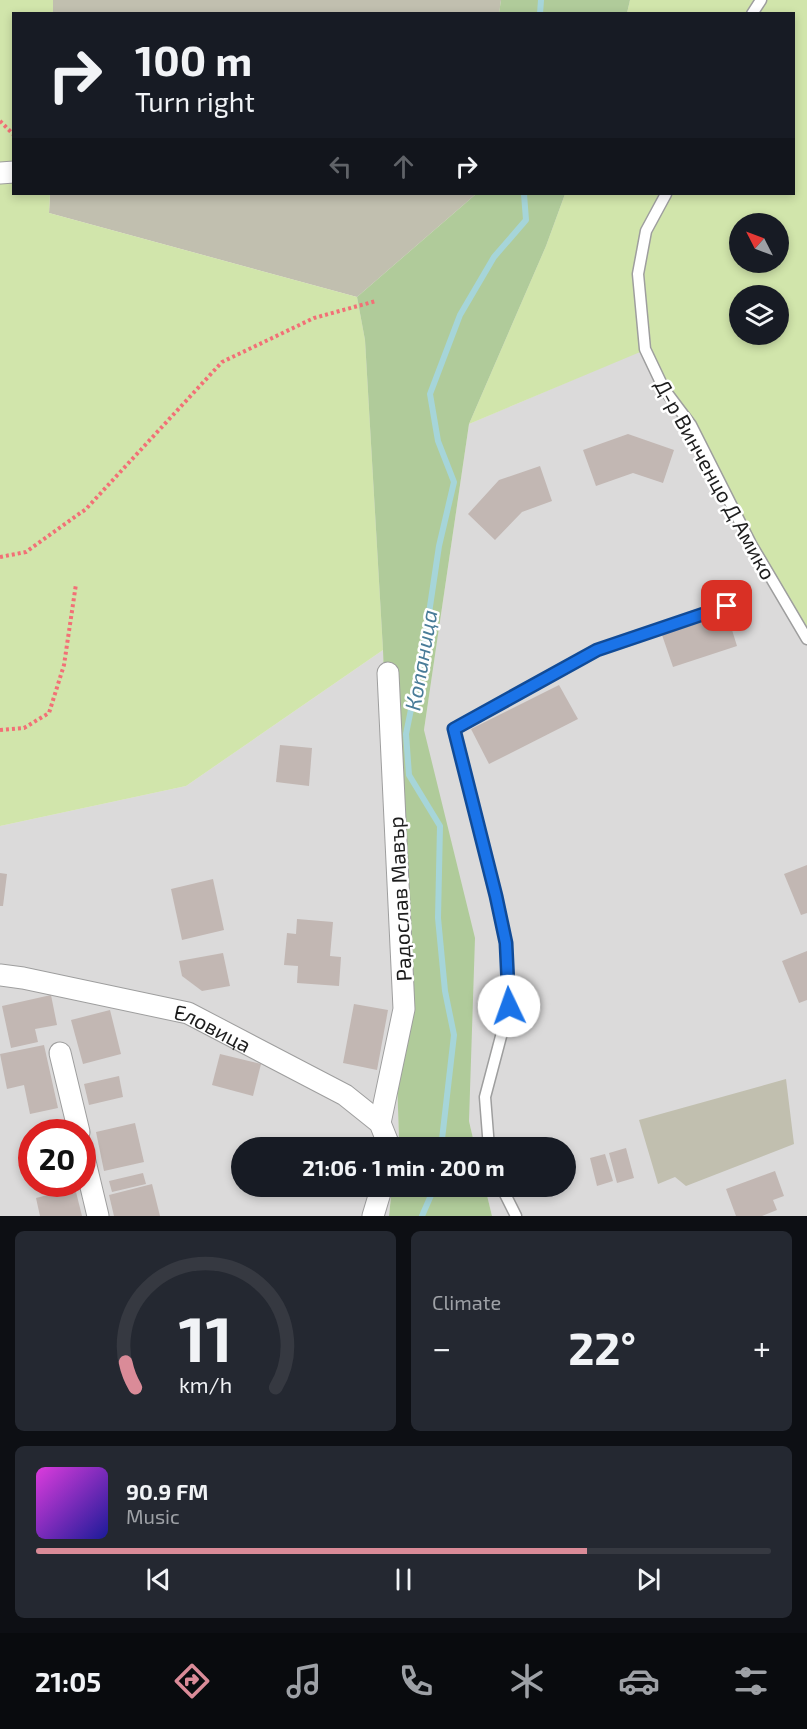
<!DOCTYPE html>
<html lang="en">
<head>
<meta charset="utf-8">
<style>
  body { margin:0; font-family:"Exo 2",sans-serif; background:#242831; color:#f1f3f6; height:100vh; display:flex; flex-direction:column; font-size:22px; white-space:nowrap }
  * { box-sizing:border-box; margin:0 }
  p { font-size:20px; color:#9ea1a6 }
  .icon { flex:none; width:33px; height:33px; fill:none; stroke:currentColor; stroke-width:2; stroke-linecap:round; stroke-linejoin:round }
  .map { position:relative; height:1216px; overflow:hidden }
  .details { display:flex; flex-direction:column; gap:15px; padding:15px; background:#0d0f14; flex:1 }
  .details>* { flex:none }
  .hud { position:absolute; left:12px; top:12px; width:783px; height:183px; border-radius:0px; box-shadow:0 3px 9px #0003; background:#171b24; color:#f1f3f6; overflow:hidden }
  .needle { width:39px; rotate:312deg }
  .controls { position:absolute; left:729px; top:213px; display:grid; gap:12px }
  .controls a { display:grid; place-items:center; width:60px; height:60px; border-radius:50%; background:#171b24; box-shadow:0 3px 9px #0003; font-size:30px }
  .speed { position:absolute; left:18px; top:1119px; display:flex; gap:12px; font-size:30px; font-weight:700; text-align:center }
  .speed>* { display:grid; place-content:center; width:78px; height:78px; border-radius:50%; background:#171b24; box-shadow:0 3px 9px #0003; line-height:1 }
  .speed .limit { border:9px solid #d22; background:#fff; color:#111 }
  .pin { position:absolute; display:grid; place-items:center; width:51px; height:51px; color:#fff; margin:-26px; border-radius:12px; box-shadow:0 3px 9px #0006 }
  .me { position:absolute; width:66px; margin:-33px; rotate:357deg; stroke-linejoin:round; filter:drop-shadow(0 0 4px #0008) }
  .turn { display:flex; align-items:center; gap:21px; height:126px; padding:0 24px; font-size:27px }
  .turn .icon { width:78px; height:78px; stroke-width:2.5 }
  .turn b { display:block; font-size:42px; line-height:51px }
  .lanes { display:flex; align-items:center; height:57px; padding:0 24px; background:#0003; justify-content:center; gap:30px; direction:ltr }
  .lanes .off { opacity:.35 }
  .big { font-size:45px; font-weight:700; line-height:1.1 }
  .details .widget { flex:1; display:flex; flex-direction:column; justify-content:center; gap:9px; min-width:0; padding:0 21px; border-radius:9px; background:#242831 }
  .details .dial { align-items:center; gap:0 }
  .dial svg { height:156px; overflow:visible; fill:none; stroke:#363941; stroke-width:7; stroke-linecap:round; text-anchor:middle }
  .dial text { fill:#f1f3f6; stroke:none }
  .song { display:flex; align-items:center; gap:18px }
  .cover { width:72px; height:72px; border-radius:9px; background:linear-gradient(135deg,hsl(300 70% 55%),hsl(240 70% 35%)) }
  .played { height:6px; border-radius:3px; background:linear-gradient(90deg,#da8b98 75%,#363941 75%) }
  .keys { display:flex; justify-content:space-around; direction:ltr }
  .heat { display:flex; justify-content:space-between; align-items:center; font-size:33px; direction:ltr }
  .details .tiles { flex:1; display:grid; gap:15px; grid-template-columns:1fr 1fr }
  .widget:last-child { grid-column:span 2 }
  .trip { position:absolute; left:231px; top:1137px; width:345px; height:60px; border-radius:30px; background:#171b24; box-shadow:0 3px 9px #0003; font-weight:700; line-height:60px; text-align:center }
  .tabs { display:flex; height:96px; justify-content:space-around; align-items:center; background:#090b0e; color:#9ea1a6 }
  .tabs .icon { width:42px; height:42px }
  .tabs .on { color:#da8b98 }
  .tabs b { font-size:27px; color:#f1f3f6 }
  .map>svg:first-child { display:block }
</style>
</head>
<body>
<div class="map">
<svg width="807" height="1216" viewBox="0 0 807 1216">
  <rect width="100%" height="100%" fill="#ede8e3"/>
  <g fill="#dbdada" fill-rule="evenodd">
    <polygon points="645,349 691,425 807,639 807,1216 492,1216 485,1187 566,1186 566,1148 475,1147 469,1121 424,730 469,424"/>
    <path d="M383,650L399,1139L398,1147L242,1148V1186L392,1187L389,1216H0V826L186,786ZM32,1132H82V1184H32Z"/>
  </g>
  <g fill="#c1bfaf">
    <polygon points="53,0 501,0 499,14 53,14"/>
    <polygon points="50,194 476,194 357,297 49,213"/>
    <polygon points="786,1079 794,1144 686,1186 675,1177 658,1184 639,1120"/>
  </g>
  <g fill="#d1e5ab" fill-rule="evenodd">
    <polygon points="0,0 53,0 53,13 14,14 14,194 50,194 49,213 357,297 365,340 383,650 186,786 0,826"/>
    <path d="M630,0H807V639L645,350L469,424L546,246L565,194H794V14L627,13ZM740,224H778V262H740ZM740,296H778V334H740Z"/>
  </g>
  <g fill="#b0cb9a">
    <polygon points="501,0 630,0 627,13 499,13"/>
    <polygon points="476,194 565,194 546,246 469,424 424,730 475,938 469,1121 475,1147 398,1147 399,1139 383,650 365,340 357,297"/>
    <polygon points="392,1187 485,1187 492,1216 389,1216"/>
  </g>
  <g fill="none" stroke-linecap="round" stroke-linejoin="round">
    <g stroke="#a6d5d9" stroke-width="6">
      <polyline points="540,14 541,0"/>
      <polyline points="441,1148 454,1035 445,991 438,918 440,826 409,775 406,734 425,640 439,546 454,482 438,441 430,394 460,315 494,257 526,220 524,194"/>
      <polyline points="422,1216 435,1186"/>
    </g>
  </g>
  <g fill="#c2b7b3">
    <polygon points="628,434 674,450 663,483 633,473 596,486 583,450"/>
    <polygon points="540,466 552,501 522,512 495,540 468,514 499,480"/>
    <polygon points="727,614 737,646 673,667 662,635"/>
    <polygon points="559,685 578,719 489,764 471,729"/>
    <polygon points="280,745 312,748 309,786 276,782"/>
    <polygon points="807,865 807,913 801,915 784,874"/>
    <polygon points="0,873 7,874 3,906 0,906"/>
    <polygon points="213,879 224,930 182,940 171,889"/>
    <polygon points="297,919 333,922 330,956 341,957 339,986 297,983 298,966 284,965 287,933 296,934"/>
    <polygon points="807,951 807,1000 799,1003 782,961"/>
    <polygon points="223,953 230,986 202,991 182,976 179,961"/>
    <polygon points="51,995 57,1025 35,1029 38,1042 11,1048 2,1006"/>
    <polygon points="354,1004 388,1010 377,1070 343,1063"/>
    <polygon points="110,1010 121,1054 83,1064 71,1020"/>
    <polygon points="44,1045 58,1108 30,1114 24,1085 7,1089 0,1054"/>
    <polygon points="220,1054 261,1064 253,1096 212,1085"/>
    <polygon points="119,1076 123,1097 89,1105 84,1084"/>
    <polygon points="135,1123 144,1162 104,1171 96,1132"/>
    <polygon points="626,1148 634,1178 617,1183 609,1153"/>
    <polygon points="32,1149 32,1184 28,1184 20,1151"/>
    <polygon points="605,1154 613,1181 597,1186 590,1158"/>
    <polygon points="775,1171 784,1196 773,1200 777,1210 762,1216 736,1216 726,1189"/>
    <polygon points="143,1173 146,1184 112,1192 109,1181"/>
    <polygon points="152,1184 160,1216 114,1216 109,1195"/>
    <polygon points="75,1188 82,1216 40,1216 36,1198"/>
  </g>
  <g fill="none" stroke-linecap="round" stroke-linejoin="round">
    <defs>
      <g id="service">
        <polyline points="752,14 761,0"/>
        <polyline points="666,194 646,231 638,274 645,349 664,389 691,425 751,544 807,639"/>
        <polyline points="489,1148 485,1097 509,1006 506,943 496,896 454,729 597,650 727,606"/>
        <polyline points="501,1186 516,1216"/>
      </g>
      <g id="minor">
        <polyline points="0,173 14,172"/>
        <path id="s1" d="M0,975L23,978L188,1013L345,1095L380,1123L390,1148"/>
        <polyline points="60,1053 79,1132"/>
        <polyline points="380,1123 404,1009 388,673"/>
        <polyline points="82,1149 98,1216"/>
        <polyline points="373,1216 382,1186"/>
      </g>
    </defs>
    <use href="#service" stroke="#9e9e9e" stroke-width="13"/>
    <use href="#minor" stroke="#9e9e9e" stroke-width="23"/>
    <g stroke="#f27076" stroke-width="4" stroke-dasharray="3 3" stroke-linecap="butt">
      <polyline points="0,121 14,135"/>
      <polyline points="0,557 26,552 86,509 222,362 314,318 376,301"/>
      <polyline points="0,730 24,728 49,713 64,665 76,584"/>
    </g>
    <use href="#service" stroke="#fff" stroke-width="10"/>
    <use href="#minor" stroke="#fff" stroke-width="21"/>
  </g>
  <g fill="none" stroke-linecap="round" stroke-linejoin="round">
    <defs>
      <polyline id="route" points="509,1006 506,943 496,896 454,729 597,650 727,606"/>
    </defs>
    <use href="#route" stroke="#114b97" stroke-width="15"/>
    <use href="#route" stroke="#1a73e8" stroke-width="10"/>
  </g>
  <g text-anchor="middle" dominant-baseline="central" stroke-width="5" stroke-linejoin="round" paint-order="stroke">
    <g font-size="21" fill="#1d1d1d" stroke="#fff">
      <text transform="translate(716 479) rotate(61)">Д-р Винченцо Д Амико</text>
      <text transform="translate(399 899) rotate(-93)">Радослав Мавър</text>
      <text stroke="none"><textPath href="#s1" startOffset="220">Еловица</textPath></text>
    </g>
    <g font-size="22" font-style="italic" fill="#497c98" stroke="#fff">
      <text transform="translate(420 660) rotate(-80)">Копаница</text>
    </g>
  </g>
</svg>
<div class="controls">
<a><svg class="needle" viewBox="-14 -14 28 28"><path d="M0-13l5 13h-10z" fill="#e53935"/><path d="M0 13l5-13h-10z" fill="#9ea1a6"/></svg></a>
<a><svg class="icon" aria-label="layers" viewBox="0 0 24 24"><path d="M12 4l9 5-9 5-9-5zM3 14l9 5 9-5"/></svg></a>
</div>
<div class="speed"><div class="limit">20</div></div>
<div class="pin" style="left:727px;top:606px;background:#d93025"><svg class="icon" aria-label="arrive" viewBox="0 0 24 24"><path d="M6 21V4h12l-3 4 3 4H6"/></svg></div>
<svg class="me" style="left:509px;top:1006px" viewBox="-20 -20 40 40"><circle r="19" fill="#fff"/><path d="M0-13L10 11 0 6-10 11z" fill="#1a73e8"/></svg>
<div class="trip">21:06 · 1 min · 200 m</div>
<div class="hud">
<div class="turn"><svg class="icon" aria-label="right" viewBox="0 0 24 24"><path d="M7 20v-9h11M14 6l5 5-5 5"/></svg><div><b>100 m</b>Turn right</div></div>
<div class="lanes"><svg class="icon off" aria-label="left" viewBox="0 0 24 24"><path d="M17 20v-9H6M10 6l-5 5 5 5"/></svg><svg class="icon off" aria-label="ahead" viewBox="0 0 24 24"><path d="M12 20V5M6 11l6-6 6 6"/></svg><svg class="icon" aria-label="right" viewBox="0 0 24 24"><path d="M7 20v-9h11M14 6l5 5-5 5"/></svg></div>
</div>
</div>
<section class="details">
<div class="tiles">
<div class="widget dial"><svg viewBox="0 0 100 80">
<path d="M14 69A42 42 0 1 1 86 69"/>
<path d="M14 69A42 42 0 0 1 9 56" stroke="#da8b98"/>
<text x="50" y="56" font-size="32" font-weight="700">11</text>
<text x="50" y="72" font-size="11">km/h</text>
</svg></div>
<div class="widget"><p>Climate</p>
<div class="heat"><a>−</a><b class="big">22°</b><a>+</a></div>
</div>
<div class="widget">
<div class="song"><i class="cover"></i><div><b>90.9 FM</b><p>Music</p></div></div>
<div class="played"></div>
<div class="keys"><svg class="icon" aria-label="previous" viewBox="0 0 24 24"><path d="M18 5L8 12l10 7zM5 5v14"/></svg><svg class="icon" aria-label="pause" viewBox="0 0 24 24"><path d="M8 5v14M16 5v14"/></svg><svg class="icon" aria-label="next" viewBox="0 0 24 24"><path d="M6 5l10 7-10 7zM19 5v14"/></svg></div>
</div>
</div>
</section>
<nav class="tabs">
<b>21:05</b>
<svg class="icon on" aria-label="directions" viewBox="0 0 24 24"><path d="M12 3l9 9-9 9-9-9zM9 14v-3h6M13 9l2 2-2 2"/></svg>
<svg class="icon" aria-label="music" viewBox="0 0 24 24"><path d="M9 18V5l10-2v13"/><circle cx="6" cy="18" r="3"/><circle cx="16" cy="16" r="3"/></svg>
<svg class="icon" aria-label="phone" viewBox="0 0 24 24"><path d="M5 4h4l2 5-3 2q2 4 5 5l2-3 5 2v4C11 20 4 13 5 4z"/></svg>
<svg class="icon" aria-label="climate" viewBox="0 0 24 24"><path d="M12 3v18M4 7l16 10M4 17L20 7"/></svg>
<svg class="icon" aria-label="car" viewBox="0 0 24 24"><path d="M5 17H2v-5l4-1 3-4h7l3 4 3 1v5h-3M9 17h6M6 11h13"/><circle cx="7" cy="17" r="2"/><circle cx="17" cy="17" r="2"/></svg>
<svg class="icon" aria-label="filters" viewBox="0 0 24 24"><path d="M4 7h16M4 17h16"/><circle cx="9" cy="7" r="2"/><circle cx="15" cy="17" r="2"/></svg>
</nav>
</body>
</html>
